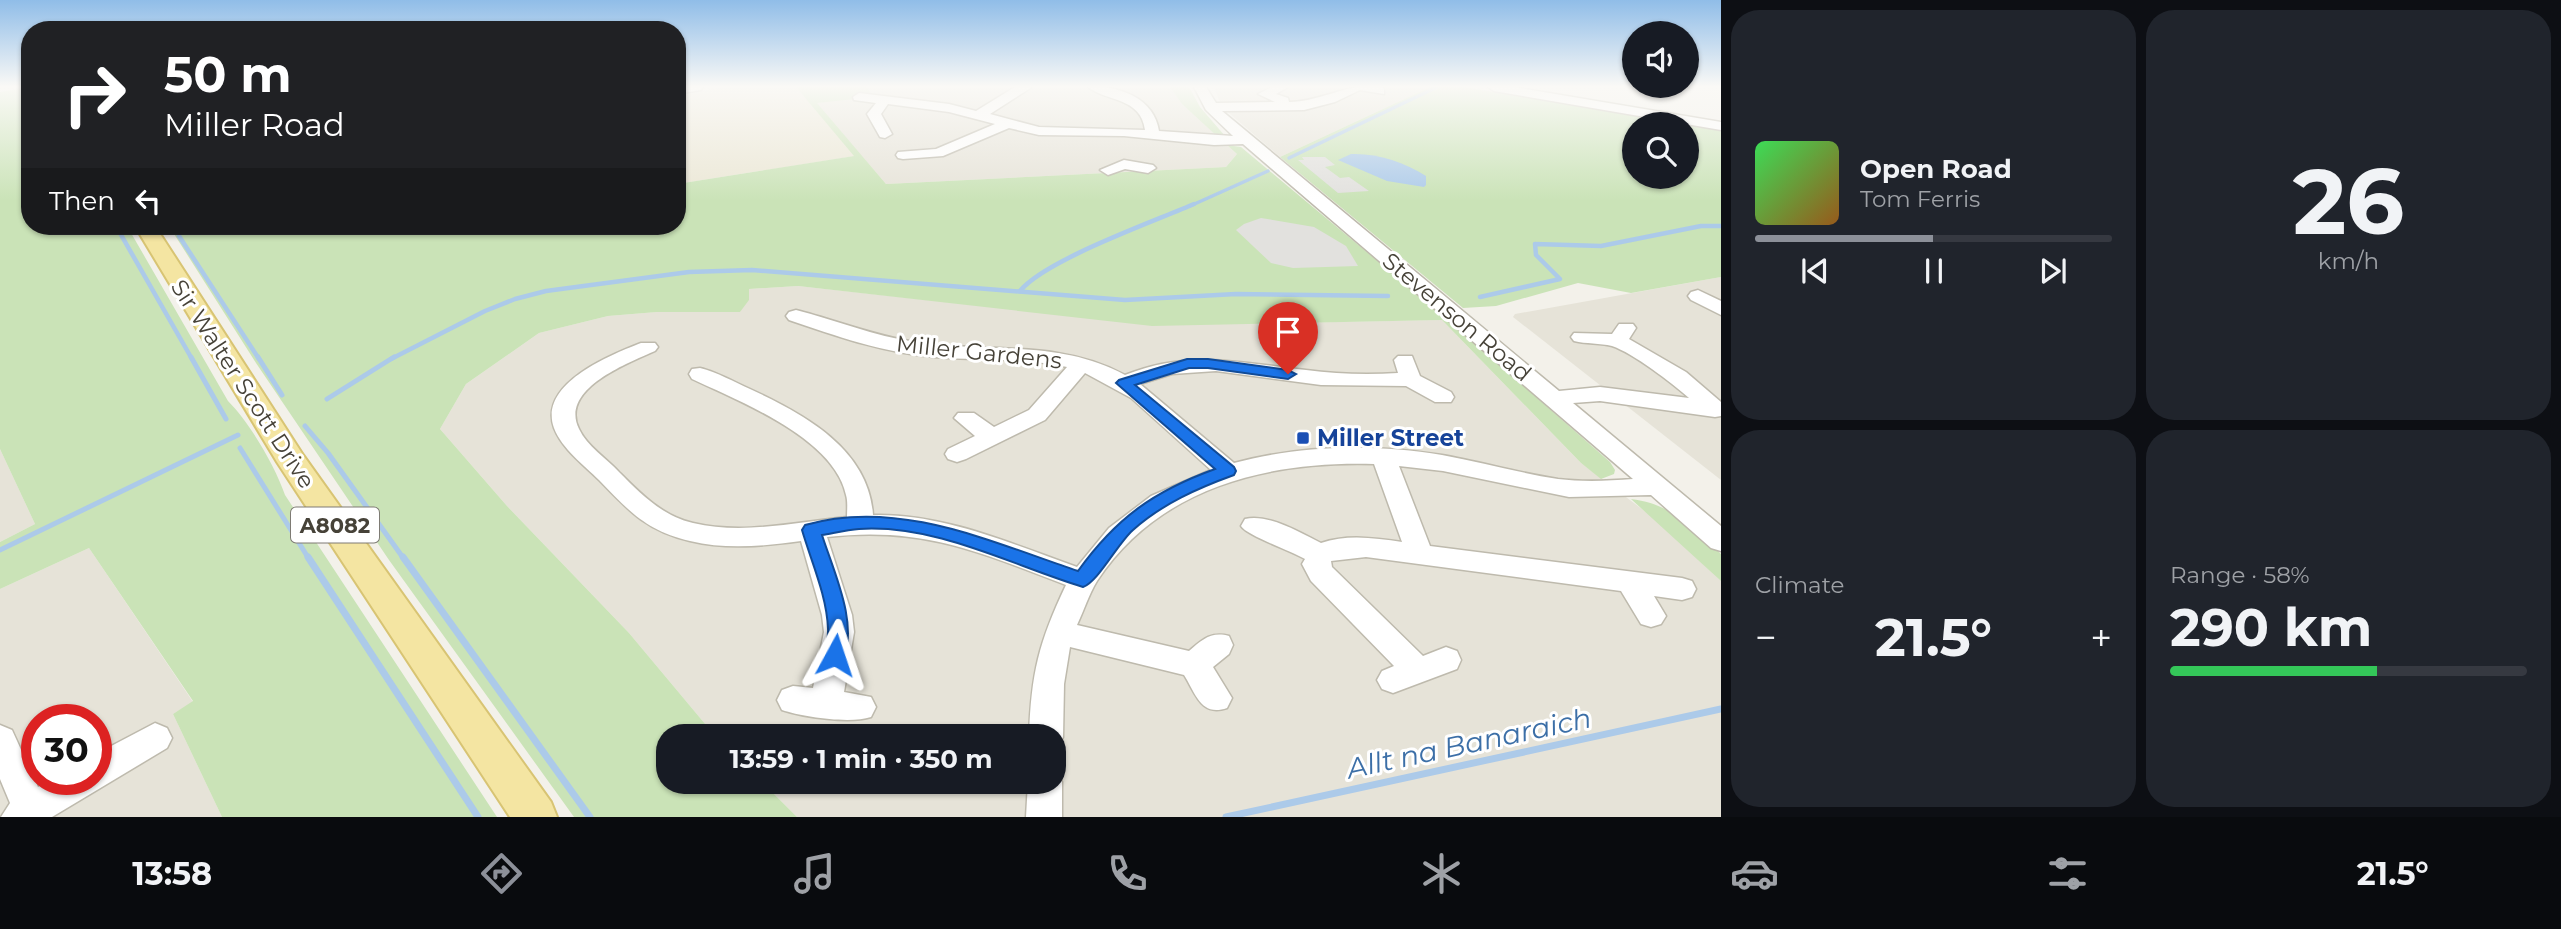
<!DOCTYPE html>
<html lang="en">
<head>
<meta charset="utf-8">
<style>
  body { margin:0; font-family:Montserrat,sans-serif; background:#20242c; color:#f1f3f6; height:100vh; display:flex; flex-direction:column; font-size:26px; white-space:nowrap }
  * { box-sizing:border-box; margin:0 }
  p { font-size:23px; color:#9ea1a6 }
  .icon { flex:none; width:38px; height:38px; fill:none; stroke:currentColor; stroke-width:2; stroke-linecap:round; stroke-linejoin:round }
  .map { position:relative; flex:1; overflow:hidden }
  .panel { display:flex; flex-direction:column; gap:10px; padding:10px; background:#0d0f14; width:840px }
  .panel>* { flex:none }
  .hud { position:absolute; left:21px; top:21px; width:665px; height:214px; border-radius:28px; box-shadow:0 2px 5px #0004; background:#202124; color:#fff; overflow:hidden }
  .controls { position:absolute; left:1622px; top:21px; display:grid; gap:14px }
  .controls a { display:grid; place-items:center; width:77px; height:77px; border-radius:50%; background:#171b24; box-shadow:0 2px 5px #0004; font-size:35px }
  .speed { position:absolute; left:21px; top:704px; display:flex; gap:14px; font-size:35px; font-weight:700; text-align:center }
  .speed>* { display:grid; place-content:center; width:91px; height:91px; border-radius:50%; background:#171b24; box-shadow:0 2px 5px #0004; line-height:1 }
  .speed .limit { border:10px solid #d22; background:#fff; color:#111 }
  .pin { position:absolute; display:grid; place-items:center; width:60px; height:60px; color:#fff; margin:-72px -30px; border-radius:50% 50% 50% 0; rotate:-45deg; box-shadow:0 0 7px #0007 }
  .pin .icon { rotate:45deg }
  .me { position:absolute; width:77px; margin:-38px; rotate:5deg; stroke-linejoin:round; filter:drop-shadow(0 0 5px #0008) }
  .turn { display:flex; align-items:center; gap:24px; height:147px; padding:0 28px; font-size:32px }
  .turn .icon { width:91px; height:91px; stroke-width:2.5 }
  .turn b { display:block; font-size:49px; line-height:60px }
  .then { display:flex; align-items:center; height:66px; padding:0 28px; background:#0003; gap:14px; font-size:26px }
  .big { font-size:52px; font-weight:700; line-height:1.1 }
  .panel .card { flex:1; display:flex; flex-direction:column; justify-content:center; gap:10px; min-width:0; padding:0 24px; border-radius:28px; background:#20242c }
  .panel .dial { align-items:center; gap:0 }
  .dial b { font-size:91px; line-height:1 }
  .song { display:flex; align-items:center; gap:21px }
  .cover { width:84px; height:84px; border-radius:10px; background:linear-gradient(135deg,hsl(130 70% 55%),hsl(30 70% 35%)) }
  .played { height:7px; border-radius:4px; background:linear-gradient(90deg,#8c9099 50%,#363941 50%) }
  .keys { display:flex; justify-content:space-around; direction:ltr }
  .heat { display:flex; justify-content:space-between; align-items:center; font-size:38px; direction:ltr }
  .charge { height:10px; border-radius:5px; background:linear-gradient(90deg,#34c759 58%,#363941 0) }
  .panel .tiles { flex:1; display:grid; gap:10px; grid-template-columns:repeat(2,1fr) }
  .trip { position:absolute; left:656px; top:724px; width:410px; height:70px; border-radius:28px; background:#171b24; box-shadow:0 2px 5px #0004; font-weight:700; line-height:70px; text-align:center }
  .tab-bar { display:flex; height:112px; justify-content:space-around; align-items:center; background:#090b0e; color:#9ea1a6 }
  .tab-bar .icon { width:49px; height:49px }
  .tab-bar .active { color:#8c9099 }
  .tab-bar b { font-size:32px; color:#f1f3f6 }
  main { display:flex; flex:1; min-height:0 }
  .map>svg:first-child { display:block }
</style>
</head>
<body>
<main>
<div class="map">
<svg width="1721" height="817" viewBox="0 0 1721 817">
  <rect width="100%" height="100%" fill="#f3f1ea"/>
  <g fill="#e6e3d8" fill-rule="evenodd">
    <polygon points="867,87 1170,87 1182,104 1237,154 1226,167 886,184 816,103 873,96"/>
    <polygon points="1214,87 1430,87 1280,157 1229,113 1219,100"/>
    <polygon points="1721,277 1721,480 1513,317 1515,314"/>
    <polygon points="798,286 1001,308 1236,324 1442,320 1581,463 1655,519 1721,581 1721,817 797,817 762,782 1054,782 1054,737 716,737 629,633 507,506 440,429 466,384 539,333 608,316 657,312 740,312 749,289"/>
    <polygon points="0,449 35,524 0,542"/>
    <path d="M89,548L193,702L173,714L222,817H0V589ZM37,719H96V779H37Z"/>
  </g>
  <polygon fill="#ebe7d5" points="721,87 796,87 855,156 677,184 677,97"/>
  <g fill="#cae3b7" fill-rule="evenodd">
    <path d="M30,87V226H127L228,401C250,423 275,466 285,495L497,817H222L173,714L193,701L89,548L0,589V542L35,524L0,449V92Z"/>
    <polygon points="796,87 867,87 873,97 817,103 886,184 1226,167 1237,154 1227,145 1241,147 1447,319 1610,462 1615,470 1614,474 1601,479 1581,463 1442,320 1152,326 798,286 749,289 749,300 740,312 657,312 608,316 539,333 466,384 440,429 507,506 629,633 716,737 668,737 668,782 762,782 797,817 574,817 389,560 256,363 169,226 677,226 677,184 854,156"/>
    <polygon points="1170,87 1189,87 1200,107 1225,136 1219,138 1182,104"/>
    <path d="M1430,87H1464L1721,130V277L1631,293L1578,283L1496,306L1463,308L1280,157ZM1634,124H1687V177H1634Z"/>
    <path d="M1631,499C1672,504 1691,527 1721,554V581Z"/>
  </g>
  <g fill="#e2e1de">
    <polygon points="1302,157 1325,157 1335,165 1325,167 1340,178 1349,177 1369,191 1338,193 1298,160 1304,160"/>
    <polygon points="1261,218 1314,227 1346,246 1358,266 1293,268 1271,263 1236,230 1244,224"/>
  </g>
  <path fill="#accae9" d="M1351,154C1377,153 1404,162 1426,176V185L1424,187L1387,181L1338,160Z"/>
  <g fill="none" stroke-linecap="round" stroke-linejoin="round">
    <g stroke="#accae9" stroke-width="3.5">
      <polyline points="1289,158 1437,87"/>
      <polyline points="1190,206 1268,171"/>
    </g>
    <g stroke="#accae9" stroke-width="4.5">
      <polyline points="116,226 192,359"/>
      <polyline points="172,226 176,231"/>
      <polyline points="179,236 259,359"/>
      <path d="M1020,291C1045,260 1153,222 1194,204"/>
      <polyline points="1480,297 1560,279 1536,255 1535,244 1601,246 1701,226 1721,226"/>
      <polyline points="391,359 485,311 515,299 546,291 689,272 752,270 1125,300 1236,294 1388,296"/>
    </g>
    <g stroke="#accae9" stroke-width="5">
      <polyline points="191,357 226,419"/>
      <polyline points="258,357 282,395"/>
      <polyline points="327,399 394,357"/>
      <polyline points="305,426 328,453 404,559"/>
      <polyline points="240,448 309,559"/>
      <polyline points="0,550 238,435"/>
    </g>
    <g stroke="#accae9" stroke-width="7">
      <polyline points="308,557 478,817"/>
      <polyline points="403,557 590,817"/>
      <polyline points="1226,817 1721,709"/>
    </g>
    <defs>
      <g id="minor">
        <polygon points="677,87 703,87 701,90 677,94"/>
        <path d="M1015,87H1032L990,114L1039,127L1145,130C1141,97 1107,102 1088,87C1117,85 1154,97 1159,131L1233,136L1206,110L1194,87H1206L1216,103L1275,102L1258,94L1272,87H1288L1276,94L1288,98L1289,102C1323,102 1350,80 1384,88V94L1360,90L1335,102L1304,110L1222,111L1559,391L1600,387L1689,398C1672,383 1633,353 1612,346C1600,343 1586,344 1574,341L1571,337L1574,333L1612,334L1619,324H1633L1636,328L1629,339L1686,372L1721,402V416L1715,417L1600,401L1573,403L1721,526V551L1711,548L1651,495L1569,497L1443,471L1399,466L1430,546L1682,578L1692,581L1696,589L1692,597L1682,600L1654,596L1666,616L1661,624L1651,627L1641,624L1621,591L1366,557L1331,561L1332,567L1423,656L1446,647L1457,651L1461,660L1457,669L1393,693L1382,689L1377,680L1382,671L1394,666L1311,581L1302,564L1305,559C1291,551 1246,535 1241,526L1245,519C1268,513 1301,533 1321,543C1347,534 1375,538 1402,542L1374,464C1267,461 1159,487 1097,581C1089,594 1084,610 1077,625L1189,651C1202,640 1211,631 1229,636L1233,645L1229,654L1213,667L1232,698L1227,708C1201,717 1196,694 1184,675L1070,647L1064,684L1063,737L1058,747L1054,749V737H1029C1031,673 1039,642 1066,585C979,552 923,526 827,537L852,615L854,632L844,692L871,697L876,707L871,717C850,724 803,717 782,710L777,700L782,690L793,686L813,688L824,632L822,615L801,541C764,546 727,550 690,541C646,531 628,510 599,480C584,465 562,449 554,428C538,384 610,355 641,343H655L658,347L655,351C628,363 559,389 579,429C587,446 606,458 619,472C640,493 662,516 693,523C743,535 796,522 847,517C847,510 848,501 846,495C834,438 739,401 692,379L689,374L692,369L700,368C717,372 734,382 750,389C804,414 869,449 873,515C943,513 1012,544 1077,567L1109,528L1151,496L1211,470L1131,398L1085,373L1045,420L966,459L957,462L948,459L945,454L948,449L975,436L954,418L958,413H974L994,427L1029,410L1067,367C1023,357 978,361 934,357C884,353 836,336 789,320L786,316L789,312L796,310C836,320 874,336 915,342C986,353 1060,339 1125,375C1189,349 1241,363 1306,370C1336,374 1367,375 1398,373L1394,360L1398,356H1412L1420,376L1451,392L1454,397L1451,402H1435L1406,386L1321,385L1216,371L1172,374L1140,384L1234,463C1301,445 1374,444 1442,455C1481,462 1519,473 1558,479C1582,482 1608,481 1633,479L1243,144L1214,145L1124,136L1039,135L1009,128L943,156L903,159L898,158L896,155L898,152L936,149L995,124L949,112L888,104L881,114L892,134L885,138L880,137L867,114L876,103L854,100L853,97L859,93L949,104L976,111Z"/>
        <polygon points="1488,87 1514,87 1721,122 1721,130 1494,91"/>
        <polygon points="1124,160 1153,165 1156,168 1148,173 1125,169 1108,175 1100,170"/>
        <polygon points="1698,290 1721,301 1721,315 1691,300 1688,296 1691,292"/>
        <polygon points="155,723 167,728 172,738 167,748 52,817 1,817 10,803 0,779 0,725 12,730 38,787 53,779 96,779 96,754"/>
        <polygon points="1054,769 1057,771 1062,782 1062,817 1026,817 1028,782 1054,782"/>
      </g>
      <polygon id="major" points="135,226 155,226 303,455 551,802 557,817 510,817 277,462"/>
    </defs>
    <use href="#minor" stroke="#bebaad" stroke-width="3"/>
    <use href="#major" stroke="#d8c473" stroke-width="4"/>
    <use href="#minor" fill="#fff" fill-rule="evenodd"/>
    <use href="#major" fill="#f4e5a2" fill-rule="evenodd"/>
  </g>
  <linearGradient id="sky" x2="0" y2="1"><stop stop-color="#90bde8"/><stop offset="0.43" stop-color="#faf9f6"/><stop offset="1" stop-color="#faf9f6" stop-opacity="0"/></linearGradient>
  <rect width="1721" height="201" fill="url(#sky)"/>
  <path fill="#1a73e8" stroke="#114b97" stroke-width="2" d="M1187,359H1208L1288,370L1296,374L1288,379L1208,368H1189L1135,385L1234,467L1236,471L1234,475C1198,488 1162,504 1133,530C1118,543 1098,582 1083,587C1011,565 936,524 859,529C847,530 834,533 822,535C833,570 860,626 842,662L835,664L827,662C822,651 829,640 828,629C827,596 811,561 802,530L805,525C898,498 991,542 1078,571C1116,518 1154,491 1215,469L1116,383L1119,380Z"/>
  <rect fill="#1a4fb4" stroke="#fff" stroke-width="2.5" x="1296" y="431" width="14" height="14" rx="3.5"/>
  <g text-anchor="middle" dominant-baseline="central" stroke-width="6" stroke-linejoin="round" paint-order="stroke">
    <rect fill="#fff" stroke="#7e7b74" stroke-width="2" x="291" y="507.5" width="88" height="35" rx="5"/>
    <g font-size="21" font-weight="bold" fill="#464238">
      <text x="335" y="525">A8082</text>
    </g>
    <g font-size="23" fill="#464238" stroke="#fff">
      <text transform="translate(1457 317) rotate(40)">Stevenson Road</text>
      <text transform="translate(979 352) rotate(6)">Miller Gardens</text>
      <text transform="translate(243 384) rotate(57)">Sir Walter Scott Drive</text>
    </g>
    <g font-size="23" font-weight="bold" fill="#164399" stroke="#fff" text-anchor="start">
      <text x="1317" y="438">Miller Street</text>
    </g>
    <g font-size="28" font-style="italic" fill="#3c6fa7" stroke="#fff">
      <text transform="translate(1469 743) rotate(-12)">Allt na Banaraich</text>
    </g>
  </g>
</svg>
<div class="controls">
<a><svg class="icon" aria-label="sound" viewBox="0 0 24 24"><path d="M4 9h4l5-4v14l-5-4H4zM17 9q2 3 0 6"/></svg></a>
<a><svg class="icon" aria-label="search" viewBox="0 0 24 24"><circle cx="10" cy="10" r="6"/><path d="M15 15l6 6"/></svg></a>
</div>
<div class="speed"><div class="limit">30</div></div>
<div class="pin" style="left:1288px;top:374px;background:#d93025"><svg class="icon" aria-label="arrive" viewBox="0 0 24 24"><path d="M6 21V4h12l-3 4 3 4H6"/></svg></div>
<svg class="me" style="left:835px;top:655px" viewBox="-20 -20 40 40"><path d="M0-17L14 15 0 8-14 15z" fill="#1a73e8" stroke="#fff" stroke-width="4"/></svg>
<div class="trip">13:59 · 1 min · 350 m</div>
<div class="hud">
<div class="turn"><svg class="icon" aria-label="right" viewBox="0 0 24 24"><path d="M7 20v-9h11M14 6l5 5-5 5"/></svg><div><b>50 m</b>Miller Road</div></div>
<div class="then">Then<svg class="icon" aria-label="left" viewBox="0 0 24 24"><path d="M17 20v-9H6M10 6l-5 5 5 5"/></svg></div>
</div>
</div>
<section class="panel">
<div class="tiles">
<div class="card">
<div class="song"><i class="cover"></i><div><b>Open Road</b><p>Tom Ferris</p></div></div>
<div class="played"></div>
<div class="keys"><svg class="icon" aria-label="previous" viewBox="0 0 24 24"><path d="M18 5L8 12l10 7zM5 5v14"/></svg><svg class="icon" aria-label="pause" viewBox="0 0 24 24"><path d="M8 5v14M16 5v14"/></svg><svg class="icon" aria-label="next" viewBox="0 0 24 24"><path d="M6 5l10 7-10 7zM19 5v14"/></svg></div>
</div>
<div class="card dial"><b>26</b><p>km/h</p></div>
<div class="card"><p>Climate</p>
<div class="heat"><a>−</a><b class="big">21.5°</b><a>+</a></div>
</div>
<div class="card"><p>Range · 58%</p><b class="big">290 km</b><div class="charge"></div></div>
</div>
</section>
</main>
<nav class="tab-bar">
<b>13:58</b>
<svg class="icon active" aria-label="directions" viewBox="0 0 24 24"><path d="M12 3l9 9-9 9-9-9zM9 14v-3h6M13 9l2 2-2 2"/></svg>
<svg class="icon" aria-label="music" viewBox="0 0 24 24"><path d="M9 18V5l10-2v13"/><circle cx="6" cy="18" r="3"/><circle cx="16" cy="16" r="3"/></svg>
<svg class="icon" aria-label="phone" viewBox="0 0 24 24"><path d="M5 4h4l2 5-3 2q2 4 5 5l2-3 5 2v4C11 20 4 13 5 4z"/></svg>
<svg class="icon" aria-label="climate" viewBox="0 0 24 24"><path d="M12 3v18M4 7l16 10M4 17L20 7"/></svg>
<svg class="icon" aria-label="car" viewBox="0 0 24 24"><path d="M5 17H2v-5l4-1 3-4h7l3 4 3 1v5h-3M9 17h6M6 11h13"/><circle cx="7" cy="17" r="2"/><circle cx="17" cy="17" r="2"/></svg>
<svg class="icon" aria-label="filters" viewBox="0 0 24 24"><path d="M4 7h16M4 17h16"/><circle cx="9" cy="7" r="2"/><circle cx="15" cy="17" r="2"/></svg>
<b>21.5°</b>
</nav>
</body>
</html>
